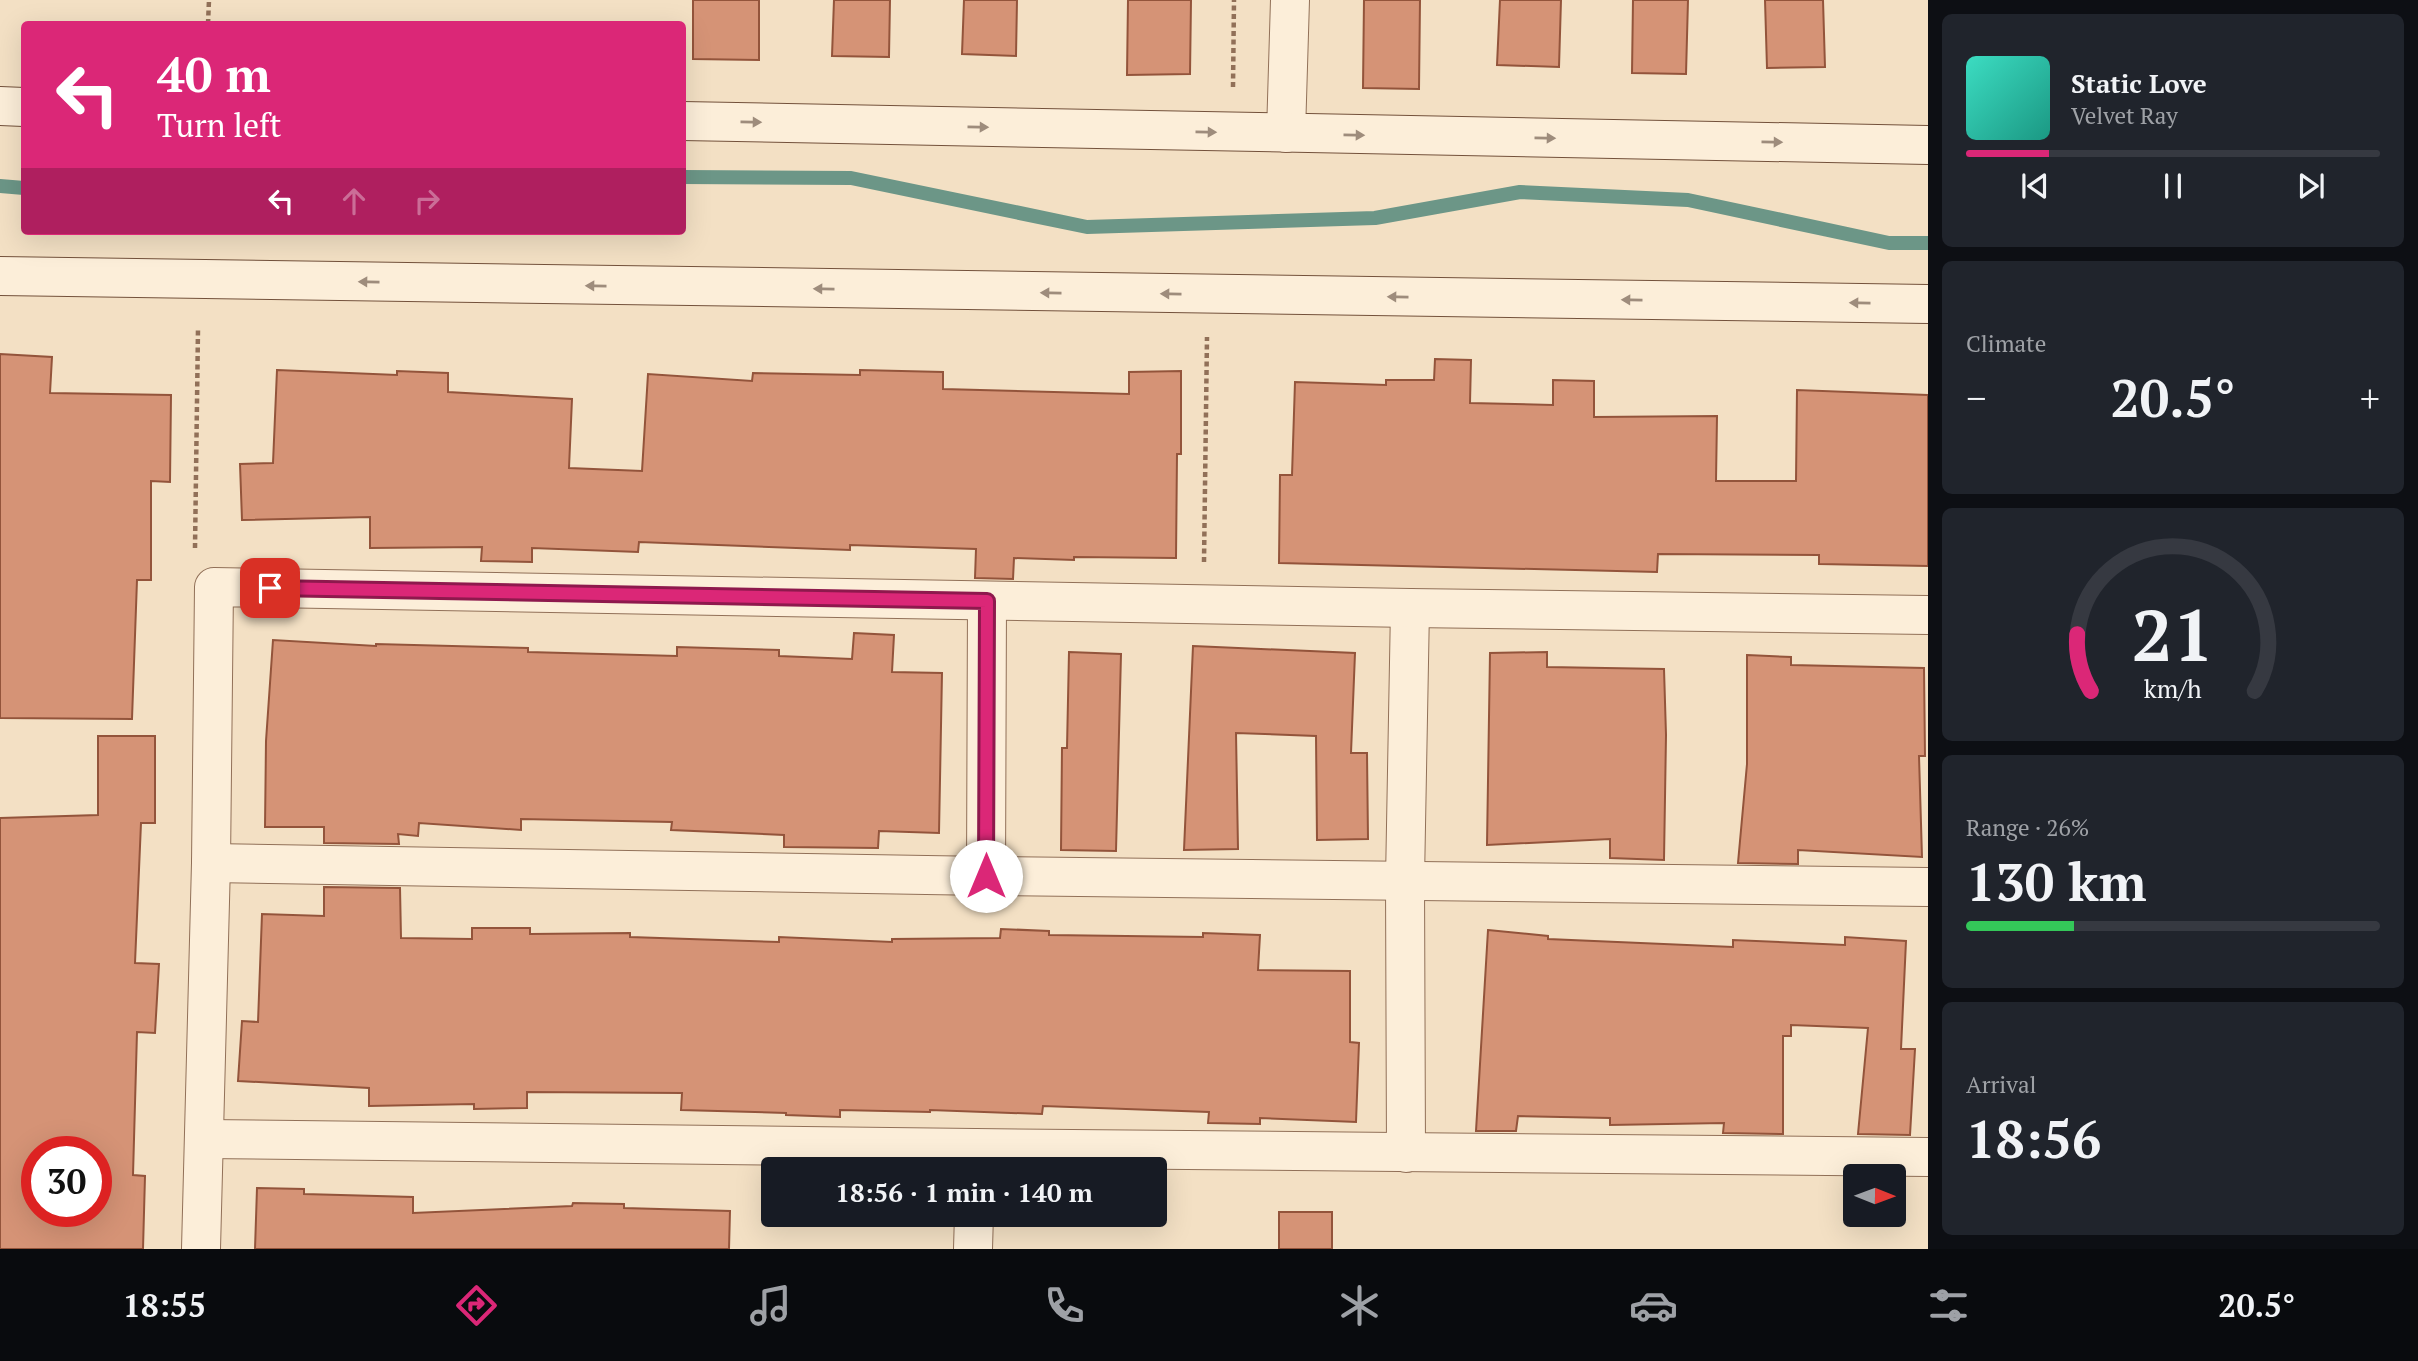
<!DOCTYPE html>
<html lang="en">
<head>
<meta charset="utf-8">
<style>
  body { margin:0; font-family:"PT Serif",serif; background:#20242c; color:#f1f3f6; height:100vh; display:flex; flex-direction:column; font-size:26px; white-space:nowrap }
  * { box-sizing:border-box; margin:0 }
  p { font-size:23px; color:#9ea1a6 }
  .icon { flex:none; width:38px; height:38px; fill:none; stroke:currentColor; stroke-width:2; stroke-linecap:round; stroke-linejoin:round }
  .map { position:relative; flex:1; overflow:hidden }
  .details { display:flex; flex-direction:column; gap:14px; padding:14px; background:#0d0f14; width:490px }
  .details>* { flex:none }
  .top-card { position:absolute; left:21px; top:21px; width:665px; height:214px; border-radius:7px; box-shadow:0 7px 28px #0002; background:#db2777; color:#fff; overflow:hidden }
  .needle { width:46px; rotate:91deg }
  .fabs { position:absolute; left:1843px; top:1164px; display:grid; gap:14px }
  .fabs a { display:grid; place-items:center; width:63px; height:63px; border-radius:7px; background:#171b24; box-shadow:0 7px 28px #0002; font-size:35px }
  .speed { position:absolute; left:21px; top:1136px; display:flex; gap:14px; font-size:35px; font-weight:700; text-align:center }
  .speed>* { display:grid; place-content:center; width:91px; height:91px; border-radius:50%; background:#171b24; box-shadow:0 7px 28px #0002; line-height:1 }
  .speed .limit { border:10px solid #d22; background:#fff; color:#111 }
  .pin { position:absolute; display:grid; place-items:center; width:60px; height:60px; color:#fff; margin:-30px; border-radius:14px; box-shadow:0 4px 10px #0006 }
  .me { position:absolute; width:77px; margin:-38px; rotate:0deg; stroke-linejoin:round; filter:drop-shadow(0 0 5px #0008) }
  .turn { display:flex; align-items:center; gap:24px; height:147px; padding:0 21px; font-size:32px }
  .turn .icon { width:91px; height:91px; stroke-width:2.5 }
  .turn b { display:block; font-size:49px; line-height:60px }
  .lanes { display:flex; align-items:center; height:66px; padding:0 21px; background:#0003; justify-content:center; gap:35px; direction:ltr }
  .lanes .off { opacity:.35 }
  .big { font-size:52px; font-weight:600; line-height:1.1 }
  .details .tile { flex:1; display:flex; flex-direction:column; justify-content:center; gap:10px; min-width:0; padding:0 24px; border-radius:10px; background:#20242c }
  .details .dial { align-items:center; gap:0 }
  .dial svg { height:182px; overflow:visible; fill:none; stroke:#363941; stroke-width:7; stroke-linecap:round; text-anchor:middle }
  .dial text { fill:#f1f3f6; stroke:none }
  .song { display:flex; align-items:center; gap:21px }
  .cover { width:84px; height:84px; border-radius:10px; background:linear-gradient(135deg,hsl(170 70% 55%),hsl(170 70% 35%)) }
  .played { height:7px; border-radius:4px; background:linear-gradient(90deg,#db2777 20%,#363941 20%) }
  .keys { display:flex; justify-content:space-around; direction:ltr }
  .heat { display:flex; justify-content:space-between; align-items:center; font-size:38px; direction:ltr }
  .charge { height:10px; border-radius:5px; background:linear-gradient(90deg,#34c759 26%,#363941 0) }
  .trip { position:absolute; left:761px; top:1157px; width:406px; height:70px; border-radius:7px; background:#171b24; box-shadow:0 7px 28px #0002; font-weight:600; line-height:70px; text-align:center }
  .dock { display:flex; height:112px; justify-content:space-around; align-items:center; background:#090b0e; color:#9ea1a6 }
  .dock .icon { width:49px; height:49px }
  .dock .active { color:#db2777 }
  .dock b { font-size:32px; color:#f1f3f6 }
  main { display:flex; flex:1; min-height:0 }
  .map>svg:first-child { display:block }
</style>
</head>
<body>
<main>
<div class="map">
<svg width="1928" height="1249" viewBox="0 0 1928 1249">
  <rect width="100%" height="100%" fill="#f3e0c4"/>
  <g fill="none" stroke-linecap="round" stroke-linejoin="round">
    <g stroke="#6c9687" stroke-width="14">
      <polyline points="682,177 851,178 1087,227 1375,218 1520,192 1688,200 1889,243 1928,243"/>
      <polyline points="0,186 24,188"/>
    </g>
  </g>
  <g fill="#d59376" stroke="#93543b" stroke-width="2" fill-rule="evenodd">
    <polygon points="693,0 759,0 759,60 693,59"/>
    <polygon points="834,0 890,0 889,57 832,56"/>
    <polygon points="964,0 1017,0 1016,56 962,54"/>
    <polygon points="1128,0 1191,0 1190,74 1127,75"/>
    <polygon points="1364,0 1420,0 1419,89 1363,88"/>
    <polygon points="1500,0 1561,0 1559,67 1497,65"/>
    <polygon points="1633,0 1688,0 1686,74 1632,73"/>
    <polygon points="1765,0 1823,0 1825,67 1767,68"/>
    <polygon points="0,354 52,357 50,393 171,395 170,482 151,481 151,580 137,580 132,719 0,718"/>
    <polygon points="1435,359 1471,360 1470,403 1553,405 1553,380 1594,381 1594,417 1717,416 1716,481 1796,481 1797,390 1928,395 1928,566 1819,564 1819,555 1658,554 1657,572 1279,563 1280,475 1292,475 1295,382 1386,385 1386,380 1434,380"/>
    <polygon points="277,370 397,375 397,371 448,373 448,392 572,399 569,468 642,471 648,374 752,381 753,373 860,375 860,370 943,372 943,389 1129,394 1129,372 1181,371 1181,454 1177,454 1176,558 1074,557 1074,560 1014,558 1013,579 975,578 976,549 850,545 850,550 639,542 638,552 532,548 532,562 481,561 482,547 370,548 370,517 242,520 240,464 273,463"/>
    <polygon points="854,633 894,635 892,672 942,673 939,833 879,831 878,848 784,847 784,835 671,830 672,822 521,819 521,830 419,823 418,836 398,834 399,844 324,843 324,827 265,827 266,741 273,640 376,646 376,644 528,648 528,652 677,656 677,647 779,650 779,656 852,659"/>
    <polygon points="1193,646 1355,653 1351,753 1367,753 1368,839 1317,840 1316,736 1236,733 1238,849 1184,850"/>
    <polygon points="1069,652 1121,654 1116,851 1061,850 1062,748 1067,748"/>
    <polygon points="1547,652 1547,667 1664,669 1666,735 1664,860 1610,858 1610,839 1487,845 1490,653"/>
    <polygon points="1747,655 1791,657 1791,665 1924,668 1925,756 1919,756 1922,857 1798,850 1798,864 1738,863 1747,764"/>
    <path d="M98,736H155V823H141L135,963L159,964L155,1033L137,1032L133,1175L145,1176L143,1249H0V818L98,815ZM37,1152H96V1211H37Z"/>
    <polygon points="324,887 400,888 401,938 472,939 472,928 530,928 530,934 630,933 630,937 779,942 779,937 892,942 892,939 1000,938 1001,929 1049,931 1049,935 1203,937 1203,933 1260,935 1258,970 1350,971 1350,1042 1359,1043 1356,1122 1260,1118 1260,1124 1208,1123 1209,1112 1043,1106 1042,1114 930,1110 930,1112 840,1110 840,1117 786,1115 786,1113 681,1110 682,1093 527,1092 527,1108 474,1109 474,1104 369,1106 369,1088 238,1081 242,1021 258,1022 262,914 324,916"/>
    <polygon points="1488,930 1548,936 1548,939 1733,947 1733,940 1845,945 1845,937 1906,941 1901,1049 1915,1049 1910,1135 1858,1134 1868,1028 1791,1025 1791,1036 1783,1036 1783,1134 1723,1133 1724,1123 1610,1125 1610,1118 1518,1116 1516,1131 1476,1131"/>
    <polygon points="257,1188 304,1189 304,1194 413,1197 413,1213 572,1206 573,1203 624,1204 624,1208 730,1211 729,1249 255,1249"/>
    <rect x="1279" y="1212" width="53" height="37"/>
  </g>
  <g fill="none" stroke-linecap="round" stroke-linejoin="round">
    <defs>
      <g id="street">
        <polyline points="1286,133 1290,0"/>
        <polyline points="211,863 986,876 987,601"/>
        <polyline points="986,876 1928,887"/>
        <polyline points="205,1139 975,1148 975,1169"/>
        <polyline points="975,1148 1928,1157"/>
        <polyline points="1406,1153 1405,880 1410,608"/>
        <polyline points="201,1249 211,863 214,587 1410,608 1928,615"/>
        <polyline points="973,1249 974,1214"/>
      </g>
      <g id="secondary">
        <polyline points="0,106 24,107"/>
        <polyline points="682,121 1928,145"/>
        <polyline points="0,276 1928,304"/>
      </g>
    </defs>
    <use href="#street" stroke="#917058" stroke-width="40"/>
    <use href="#secondary" stroke="#73513b" stroke-width="40"/>
    <g stroke="#917058" stroke-width="4.5" stroke-dasharray="5 3.5" stroke-linecap="butt">
      <polyline points="208,24 209,0"/>
      <polyline points="1233,87 1234,0"/>
      <polyline points="195,548 198,329"/>
      <polyline points="1204,562 1207,337"/>
    </g>
    <use href="#street" stroke="#fceed9" stroke-width="38"/>
    <use href="#secondary" stroke="#fceed9" stroke-width="38"/>
  </g>
  <defs><path id="oneway-solid" d="M-6-.8H1V-3.2L6.5 0L1 3.2V.8H-6Z" transform="scale(1.75)"/></defs>
  <g fill="#9e8c7c">
    <use href="#oneway-solid" transform="translate(751 122) rotate(1)"/>
    <use href="#oneway-solid" transform="translate(978 127) rotate(1)"/>
    <use href="#oneway-solid" transform="translate(1206 132) rotate(1)"/>
    <use href="#oneway-solid" transform="translate(1354 135) rotate(1)"/>
    <use href="#oneway-solid" transform="translate(1545 138) rotate(1)"/>
    <use href="#oneway-solid" transform="translate(1772 142) rotate(1)"/>
    <use href="#oneway-solid" transform="translate(369 282) rotate(-179)"/>
    <use href="#oneway-solid" transform="translate(596 286) rotate(-179)"/>
    <use href="#oneway-solid" transform="translate(824 289) rotate(-179)"/>
    <use href="#oneway-solid" transform="translate(1051 293) rotate(-179)"/>
    <use href="#oneway-solid" transform="translate(1171 294) rotate(-179)"/>
    <use href="#oneway-solid" transform="translate(1398 297) rotate(-179)"/>
    <use href="#oneway-solid" transform="translate(1632 300) rotate(-179)"/>
    <use href="#oneway-solid" transform="translate(1860 303) rotate(-179)"/>
  </g>
  <g fill="none" stroke-linecap="round" stroke-linejoin="round">
    <defs>
      <polyline id="route" points="270,588 987,601 986,876"/>
    </defs>
    <use href="#route" stroke="#8e194d" stroke-width="18"/>
    <use href="#route" stroke="#db2777" stroke-width="12"/>
  </g>
</svg>
<div class="fabs">
<a><svg class="needle" viewBox="-14 -14 28 28"><path d="M0-13l5 13h-10z" fill="#e53935"/><path d="M0 13l5-13h-10z" fill="#9ea1a6"/></svg></a>
</div>
<div class="speed"><div class="limit">30</div></div>
<div class="pin" style="left:270px;top:588px;background:#d93025"><svg class="icon" aria-label="arrive" viewBox="0 0 24 24"><path d="M6 21V4h12l-3 4 3 4H6"/></svg></div>
<svg class="me" style="left:986px;top:876px" viewBox="-20 -20 40 40"><circle r="19" fill="#fff"/><path d="M0-13L10 11 0 6-10 11z" fill="#db2777"/></svg>
<div class="trip">18:56 · 1 min · 140 m</div>
<div class="top-card">
<div class="turn"><svg class="icon" aria-label="left" viewBox="0 0 24 24"><path d="M17 20v-9H6M10 6l-5 5 5 5"/></svg><div><b>40 m</b>Turn left</div></div>
<div class="lanes"><svg class="icon" aria-label="left" viewBox="0 0 24 24"><path d="M17 20v-9H6M10 6l-5 5 5 5"/></svg><svg class="icon off" aria-label="ahead" viewBox="0 0 24 24"><path d="M12 20V5M6 11l6-6 6 6"/></svg><svg class="icon off" aria-label="right" viewBox="0 0 24 24"><path d="M7 20v-9h11M14 6l5 5-5 5"/></svg></div>
</div>
</div>
<section class="details">
<div class="tile">
<div class="song"><i class="cover"></i><div><b>Static Love</b><p>Velvet Ray</p></div></div>
<div class="played"></div>
<div class="keys"><svg class="icon" aria-label="previous" viewBox="0 0 24 24"><path d="M18 5L8 12l10 7zM5 5v14"/></svg><svg class="icon" aria-label="pause" viewBox="0 0 24 24"><path d="M8 5v14M16 5v14"/></svg><svg class="icon" aria-label="next" viewBox="0 0 24 24"><path d="M6 5l10 7-10 7zM19 5v14"/></svg></div>
</div>
<div class="tile"><p>Climate</p>
<div class="heat"><a>−</a><b class="big">20.5°</b><a>+</a></div>
</div>
<div class="tile dial"><svg viewBox="0 0 100 80">
<path d="M14 69A42 42 0 1 1 86 69"/>
<path d="M14 69A42 42 0 0 1 8 44" stroke="#db2777"/>
<text x="50" y="56" font-size="32" font-weight="700">21</text>
<text x="50" y="72" font-size="11">km/h</text>
</svg></div>
<div class="tile"><p>Range · 26%</p><b class="big">130 km</b><div class="charge"></div></div>
<div class="tile"><p>Arrival</p><b class="big">18:56</b></div>
</section>
</main>
<nav class="dock">
<b>18:55</b>
<svg class="icon active" aria-label="directions" viewBox="0 0 24 24"><path d="M12 3l9 9-9 9-9-9zM9 14v-3h6M13 9l2 2-2 2"/></svg>
<svg class="icon" aria-label="music" viewBox="0 0 24 24"><path d="M9 18V5l10-2v13"/><circle cx="6" cy="18" r="3"/><circle cx="16" cy="16" r="3"/></svg>
<svg class="icon" aria-label="phone" viewBox="0 0 24 24"><path d="M5 4h4l2 5-3 2q2 4 5 5l2-3 5 2v4C11 20 4 13 5 4z"/></svg>
<svg class="icon" aria-label="climate" viewBox="0 0 24 24"><path d="M12 3v18M4 7l16 10M4 17L20 7"/></svg>
<svg class="icon" aria-label="car" viewBox="0 0 24 24"><path d="M5 17H2v-5l4-1 3-4h7l3 4 3 1v5h-3M9 17h6M6 11h13"/><circle cx="7" cy="17" r="2"/><circle cx="17" cy="17" r="2"/></svg>
<svg class="icon" aria-label="filters" viewBox="0 0 24 24"><path d="M4 7h16M4 17h16"/><circle cx="9" cy="7" r="2"/><circle cx="15" cy="17" r="2"/></svg>
<b>20.5°</b>
</nav>
</body>
</html>
